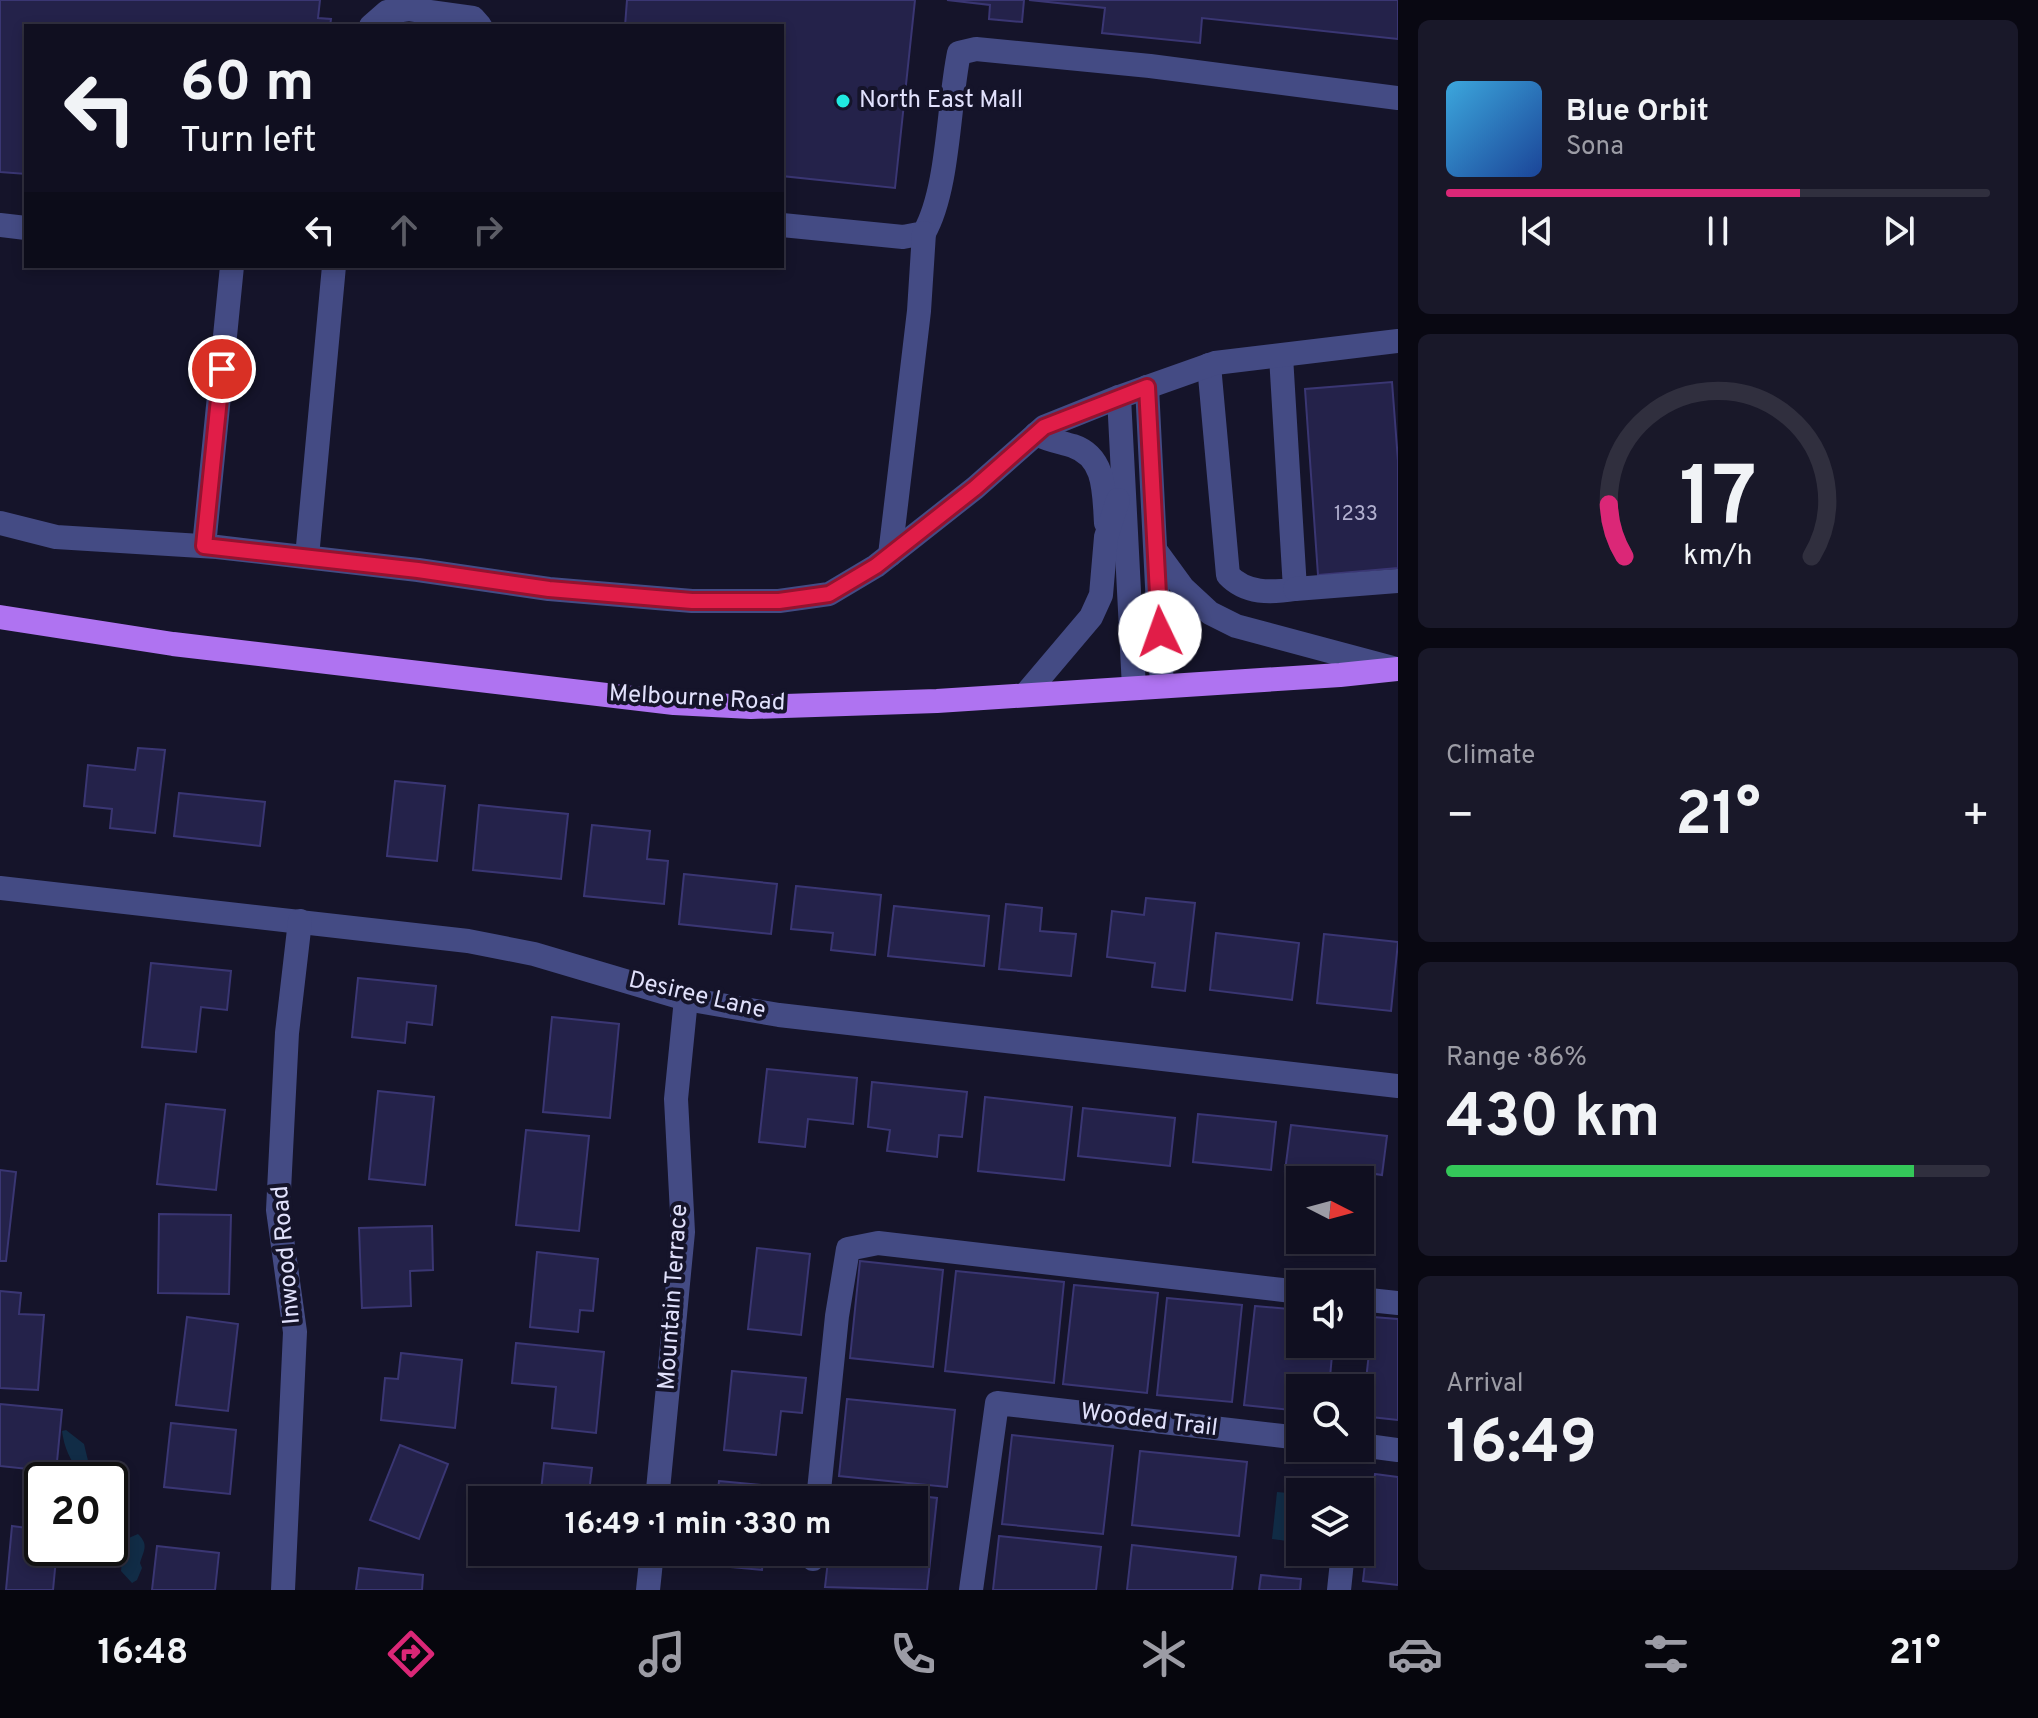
<!DOCTYPE html>
<html lang="en">
<head>
<meta charset="utf-8">
<style>
  body { margin:0; font-family:Overpass,sans-serif; background:#191829; color:#f1f3f6; height:100vh; display:flex; flex-direction:column; font-size:30px; white-space:nowrap }
  * { box-sizing:border-box; margin:0 }
  p { font-size:26px; color:#9c9ca5 }
  .icon { flex:none; width:44px; height:44px; fill:none; stroke:currentColor; stroke-width:2; stroke-linecap:round; stroke-linejoin:round }
  .map { position:relative; flex:1; overflow:hidden }
  .panel { display:flex; flex-direction:column; gap:20px; padding:20px; background:#090812; width:640px }
  .panel>* { flex:none }
  .top-card { position:absolute; left:24px; top:24px; width:760px; height:244px; border-radius:0px; box-shadow:0 4px 12px #0003,0 0 0 2px #302f3e; background:#100f20; color:#f1f3f6; overflow:hidden }
  .needle { width:52px; rotate:96deg }
  .fabs { position:absolute; left:1286px; top:1166px; display:grid; gap:16px }
  .fabs a { display:grid; place-items:center; width:88px; height:88px; border-radius:0px; background:#100f20; box-shadow:0 4px 12px #0003,0 0 0 2px #302f3e; font-size:40px }
  .speed { position:absolute; left:24px; top:1462px; display:flex; gap:16px; font-size:40px; font-weight:700; text-align:center }
  .speed>* { display:grid; place-content:center; width:104px; height:104px; border-radius:50%; background:#100f20; box-shadow:0 4px 12px #0003,0 0 0 2px #302f3e; line-height:1 }
  .speed .limit { border:4px solid #111; border-radius:12px; background:#fff; color:#111 }
  .pin { position:absolute; display:grid; place-items:center; width:68px; height:68px; color:#fff; margin:-34px; border:4px solid #fff; border-radius:50%; box-shadow:0 2px 8px #0007 }
  .me { position:absolute; width:88px; margin:-44px; rotate:357deg; stroke-linejoin:round; filter:drop-shadow(0 0 6px #0008) }
  .turn { display:flex; align-items:center; gap:28px; height:168px; padding:0 24px; font-size:36px }
  .turn .icon { width:104px; height:104px; stroke-width:2.5 }
  .turn b { display:block; font-size:56px; line-height:68px }
  .lanes { display:flex; align-items:center; height:76px; padding:0 24px; background:#0003; justify-content:center; gap:40px; direction:ltr }
  .lanes .off { opacity:.35 }
  .big { font-size:60px; font-weight:700; line-height:1.1 }
  .panel .widget { flex:1; display:flex; flex-direction:column; justify-content:center; gap:12px; min-width:0; padding:0 28px; border-radius:12px; background:#191829 }
  .panel .dial { align-items:center; gap:0 }
  .dial svg { height:208px; overflow:visible; fill:none; stroke:#302f3e; stroke-width:7; stroke-linecap:round; text-anchor:middle }
  .dial text { fill:#f1f3f6; stroke:none }
  .song { display:flex; align-items:center; gap:24px }
  .cover { width:96px; height:96px; border-radius:12px; background:linear-gradient(135deg,hsl(200 70% 55%),hsl(220 70% 35%)) }
  .played { height:8px; border-radius:4px; background:linear-gradient(90deg,#db2777 65%,#302f3e 65%) }
  .keys { display:flex; justify-content:space-around; direction:ltr }
  .heat { display:flex; justify-content:space-between; align-items:center; font-size:44px; direction:ltr }
  .charge { height:12px; border-radius:6px; background:linear-gradient(90deg,#34c759 86%,#302f3e 0) }
  .trip { position:absolute; left:468px; top:1486px; width:460px; height:80px; border-radius:0px; background:#100f20; box-shadow:0 4px 12px #0003,0 0 0 2px #302f3e; font-weight:700; line-height:80px; text-align:center }
  .tabs { display:flex; height:128px; justify-content:space-around; align-items:center; background:#06060d; color:#9c9ca5 }
  .tabs .icon { width:56px; height:56px }
  .tabs .current { color:#db2777 }
  .tabs b { font-size:36px; color:#f1f3f6 }
  main { display:flex; flex:1; min-height:0 }
  .map>svg:first-child { display:block }
</style>
</head>
<body>
<main>
<div class="map">
<svg width="1398" height="1590" viewBox="0 0 1398 1590">
  <rect width="100%" height="100%" fill="#15142a"/>
  <g fill="#112c46">
    <path d="M66,1430L84,1444L90,1469L86,1472L80,1473C70,1460 64,1447 62,1431Z"/>
    <polygon points="1277,1492 1299,1494 1295,1542 1272,1539"/>
    <path d="M138,1534C149,1545 144,1550 140,1563L142,1568L137,1580L132,1583L121,1571L124,1540Z"/>
  </g>
  <g fill="#24224a" stroke="#3a3673" stroke-width="2">
    <polygon points="0,0 320,0 318,18 331,19 330,26 26,26 26,174 0,172"/>
    <polygon points="627,0 915,0 895,188 782,176 782,26 625,26"/>
    <polygon points="947,0 1024,0 1022,22 989,19 990,5"/>
    <polygon points="1029,0 1398,0 1398,39 1202,18 1200,43 1102,33 1105,8"/>
    <polygon points="1392,382 1398,461 1398,568 1318,575 1305,389"/>
    <polygon points="138,748 165,750 155,833 110,828 112,809 84,806 88,765 135,770"/>
    <polygon points="395,781 445,786 437,861 387,856"/>
    <polygon points="179,793 265,802 260,846 174,836"/>
    <polygon points="479,805 568,814 561,879 473,870"/>
    <polygon points="592,825 650,831 647,859 668,861 664,904 584,896"/>
    <polygon points="684,874 777,884 771,934 679,924"/>
    <polygon points="796,886 881,895 875,955 831,950 833,933 791,929"/>
    <polygon points="1146,898 1195,903 1185,991 1152,987 1155,963 1107,957 1112,911 1144,915"/>
    <polygon points="1006,904 1042,908 1040,931 1076,934 1071,976 999,969"/>
    <polygon points="894,906 989,916 984,966 888,956"/>
    <polygon points="1216,933 1299,943 1292,1000 1210,990"/>
    <polygon points="1324,934 1398,942 1391,1011 1317,1003"/>
    <polygon points="151,963 231,971 227,1010 201,1007 196,1052 142,1047"/>
    <polygon points="358,978 436,986 432,1025 407,1022 405,1043 352,1037"/>
    <polygon points="552,1017 619,1024 610,1118 543,1112"/>
    <polygon points="767,1069 857,1078 853,1124 808,1119 805,1147 759,1142"/>
    <polygon points="872,1082 967,1092 962,1137 939,1135 937,1157 887,1151 890,1130 868,1127"/>
    <polygon points="378,1091 434,1097 425,1185 369,1179"/>
    <polygon points="985,1097 1072,1107 1064,1180 978,1171"/>
    <polygon points="166,1104 225,1110 216,1190 157,1184"/>
    <polygon points="1083,1108 1175,1118 1170,1166 1078,1156"/>
    <polygon points="1198,1114 1276,1122 1271,1170 1193,1162"/>
    <polygon points="1291,1125 1387,1136 1382,1175 1362,1172 1360,1191 1360,1180 1332,1180 1333,1176 1285,1171"/>
    <polygon points="526,1130 589,1136 579,1231 516,1225"/>
    <polygon points="0,1170 16,1172 6,1261 0,1261"/>
    <polygon points="159,1214 231,1215 229,1294 158,1293"/>
    <polygon points="432,1226 433,1270 410,1271 411,1306 362,1308 359,1228"/>
    <polygon points="757,1248 810,1254 801,1335 748,1329"/>
    <polygon points="537,1252 598,1259 593,1311 580,1310 578,1332 530,1327"/>
    <polygon points="860,1261 943,1270 933,1367 850,1358"/>
    <polygon points="956,1271 1064,1282 1054,1383 945,1371"/>
    <polygon points="1074,1285 1158,1293 1147,1393 1063,1384"/>
    <polygon points="0,1291 21,1293 19,1314 44,1315 38,1390 0,1388"/>
    <polygon points="1167,1298 1242,1305 1232,1402 1157,1395"/>
    <polygon points="1255,1306 1300,1310 1300,1344 1333,1344 1329,1388 1300,1388 1300,1411 1244,1405"/>
    <polygon points="187,1317 238,1324 228,1411 176,1405"/>
    <polygon points="1373,1317 1398,1319 1398,1420 1362,1416"/>
    <polygon points="516,1343 604,1352 596,1433 552,1428 556,1387 512,1383"/>
    <polygon points="401,1353 462,1360 455,1428 381,1420 385,1378 398,1379"/>
    <polygon points="732,1371 806,1378 802,1413 781,1411 776,1455 724,1450"/>
    <polygon points="847,1399 955,1410 947,1487 839,1476"/>
    <polygon points="0,1404 62,1410 56,1472 0,1466"/>
    <polygon points="171,1423 236,1430 230,1494 164,1487"/>
    <polygon points="1012,1435 1113,1446 1103,1534 1002,1524"/>
    <polygon points="400,1445 448,1464 419,1539 370,1520"/>
    <polygon points="1140,1451 1247,1462 1239,1536 1132,1525"/>
    <polygon points="544,1463 592,1468 588,1500 540,1500"/>
    <polygon points="1375,1474 1398,1477 1398,1585 1363,1581"/>
    <polygon points="719,1481 793,1488 792,1500 717,1500"/>
    <polygon points="837,1487 937,1498 927,1590 825,1587 829,1552 914,1552 914,1500 835,1500"/>
    <polygon points="12,1526 42,1530 42,1548 57,1548 53,1590 6,1590"/>
    <polygon points="999,1536 1101,1547 1096,1590 993,1590"/>
    <polygon points="1132,1545 1236,1557 1232,1590 1127,1590"/>
    <polygon points="157,1546 219,1553 215,1590 152,1590"/>
    <polygon points="711,1552 764,1552 762,1570 710,1565"/>
    <polygon points="359,1568 423,1575 422,1590 356,1590"/>
    <polygon points="1261,1575 1301,1579 1300,1590 1259,1590"/>
  </g>
  <g fill="none" stroke-linecap="round" stroke-linejoin="round">
    <g stroke="#444b84" stroke-width="24">
      <polyline points="371,26 387,12 409,9 473,18 480,26"/>
      <polyline points="0,225 26,228"/>
      <path d="M782,225L903,237L924,233C949,189 948,106 959,53L976,49L1150,66L1398,98"/>
      <path d="M1209,365L1228,575C1246,594 1271,593 1295,589L1281,356"/>
      <polyline points="1147,387 1162,686"/>
      <polyline points="1119,397 1134,688"/>
      <path d="M1036,434C1048,440 1060,442 1073,446C1106,457 1104,493 1106,523"/>
      <polyline points="0,523 56,537 217,547 418,570 549,589 692,601 779,601 829,594 876,566 975,488 1044,427 1119,397 1215,363 1398,341"/>
      <polyline points="204,546 232,266"/>
      <polyline points="1156,551 1183,588 1210,613 1236,626 1396,669"/>
      <polyline points="890,555 919,311 924,233"/>
      <polyline points="307,557 334,266"/>
      <polyline points="1295,589 1398,581"/>
      <polyline points="1025,695 1091,617 1101,595 1106,537 1118,500"/>
      <polyline points="0,888 468,941 534,954 686,999 779,1015 1398,1086"/>
      <polyline points="1360,1299 1398,1303"/>
      <polyline points="1360,1445 1398,1450"/>
      <polyline points="657,1500 683,1232 676,1099 686,999"/>
      <polyline points="818,1500 837,1316 848,1249 878,1243 1300,1292"/>
      <polyline points="813,1559 813,1552"/>
      <polyline points="283,1590 295,1332 278,1210 287,1033 300,921"/>
      <polyline points="648,1590 652,1552"/>
      <polyline points="971,1590 997,1403 1300,1438"/>
      <polyline points="1339,1590 1343,1552"/>
    </g>
    <polyline stroke="#af73f1" stroke-width="24" points="0,617 173,644 674,703 751,707 937,701 1340,675 1398,669"/>
  </g>
  <g fill="none" stroke-linecap="round" stroke-linejoin="round">
    <defs>
      <polyline id="route" points="222,369 204,546 418,570 549,589 692,601 779,601 829,594 876,566 975,488 1044,427 1147,387 1160,632"/>
    </defs>
    <use href="#route" stroke="#92132f" stroke-width="20"/>
    <use href="#route" stroke="#e11d48" stroke-width="14"/>
  </g>
  <circle fill="#20e9e0" stroke="#15142a" stroke-width="3" cx="843" cy="101" r="8"/>
  <g text-anchor="middle" dominant-baseline="central" stroke-width="8" stroke-linejoin="round" paint-order="stroke">
    <g font-size="20" fill="#b2b1d0">
      <text x="1356" y="515">1233</text>
    </g>
    <g font-size="24" fill="#e1e1fc" stroke="#15142a" text-anchor="start">
      <text x="859" y="101">North East Mall</text>
    </g>
    <g font-size="24" fill="#e1e1fc" stroke="#15142a">
      <text transform="translate(697 699) rotate(3)">Melbourne Road</text>
      <text transform="translate(697 996) rotate(13)">Desiree Lane</text>
      <text transform="translate(287 1255) rotate(-95)">Inwood Road</text>
      <text transform="translate(674 1297) rotate(-86)">Mountain Terrace</text>
      <text transform="translate(1149 1421) rotate(7)">Wooded Trail</text>
    </g>
  </g>
</svg>
<div class="fabs">
<a><svg class="needle" viewBox="-14 -14 28 28"><path d="M0-13l5 13h-10z" fill="#e53935"/><path d="M0 13l5-13h-10z" fill="#9c9ca5"/></svg></a>
<a><svg class="icon" aria-label="sound" viewBox="0 0 24 24"><path d="M4 9h4l5-4v14l-5-4H4zM17 9q2 3 0 6"/></svg></a>
<a><svg class="icon" aria-label="search" viewBox="0 0 24 24"><circle cx="10" cy="10" r="6"/><path d="M15 15l6 6"/></svg></a>
<a><svg class="icon" aria-label="layers" viewBox="0 0 24 24"><path d="M12 4l9 5-9 5-9-5zM3 14l9 5 9-5"/></svg></a>
</div>
<div class="speed"><div class="limit">20</div></div>
<div class="pin" style="left:222px;top:369px;background:#d93025"><svg class="icon" aria-label="arrive" viewBox="0 0 24 24"><path d="M6 21V4h12l-3 4 3 4H6"/></svg></div>
<svg class="me" style="left:1160px;top:632px" viewBox="-20 -20 40 40"><circle r="19" fill="#fff"/><path d="M0-13L10 11 0 6-10 11z" fill="#e11d48"/></svg>
<div class="trip">16:49 · 1 min · 330 m</div>
<div class="top-card">
<div class="turn"><svg class="icon" aria-label="left" viewBox="0 0 24 24"><path d="M17 20v-9H6M10 6l-5 5 5 5"/></svg><div><b>60 m</b>Turn left</div></div>
<div class="lanes"><svg class="icon" aria-label="left" viewBox="0 0 24 24"><path d="M17 20v-9H6M10 6l-5 5 5 5"/></svg><svg class="icon off" aria-label="ahead" viewBox="0 0 24 24"><path d="M12 20V5M6 11l6-6 6 6"/></svg><svg class="icon off" aria-label="right" viewBox="0 0 24 24"><path d="M7 20v-9h11M14 6l5 5-5 5"/></svg></div>
</div>
</div>
<section class="panel">
<div class="widget">
<div class="song"><i class="cover"></i><div><b>Blue Orbit</b><p>Sona</p></div></div>
<div class="played"></div>
<div class="keys"><svg class="icon" aria-label="previous" viewBox="0 0 24 24"><path d="M18 5L8 12l10 7zM5 5v14"/></svg><svg class="icon" aria-label="pause" viewBox="0 0 24 24"><path d="M8 5v14M16 5v14"/></svg><svg class="icon" aria-label="next" viewBox="0 0 24 24"><path d="M6 5l10 7-10 7zM19 5v14"/></svg></div>
</div>
<div class="widget dial"><svg viewBox="0 0 100 80">
<path d="M14 69A42 42 0 1 1 86 69"/>
<path d="M14 69A42 42 0 0 1 8 49" stroke="#db2777"/>
<text x="50" y="56" font-size="32" font-weight="700">17</text>
<text x="50" y="72" font-size="11">km/h</text>
</svg></div>
<div class="widget"><p>Climate</p>
<div class="heat"><a>−</a><b class="big">21°</b><a>+</a></div>
</div>
<div class="widget"><p>Range · 86%</p><b class="big">430 km</b><div class="charge"></div></div>
<div class="widget"><p>Arrival</p><b class="big">16:49</b></div>
</section>
</main>
<nav class="tabs">
<b>16:48</b>
<svg class="icon current" aria-label="directions" viewBox="0 0 24 24"><path d="M12 3l9 9-9 9-9-9zM9 14v-3h6M13 9l2 2-2 2"/></svg>
<svg class="icon" aria-label="music" viewBox="0 0 24 24"><path d="M9 18V5l10-2v13"/><circle cx="6" cy="18" r="3"/><circle cx="16" cy="16" r="3"/></svg>
<svg class="icon" aria-label="phone" viewBox="0 0 24 24"><path d="M5 4h4l2 5-3 2q2 4 5 5l2-3 5 2v4C11 20 4 13 5 4z"/></svg>
<svg class="icon" aria-label="climate" viewBox="0 0 24 24"><path d="M12 3v18M4 7l16 10M4 17L20 7"/></svg>
<svg class="icon" aria-label="car" viewBox="0 0 24 24"><path d="M5 17H2v-5l4-1 3-4h7l3 4 3 1v5h-3M9 17h6M6 11h13"/><circle cx="7" cy="17" r="2"/><circle cx="17" cy="17" r="2"/></svg>
<svg class="icon" aria-label="filters" viewBox="0 0 24 24"><path d="M4 7h16M4 17h16"/><circle cx="9" cy="7" r="2"/><circle cx="15" cy="17" r="2"/></svg>
<b>21°</b>
</nav>
</body>
</html>
